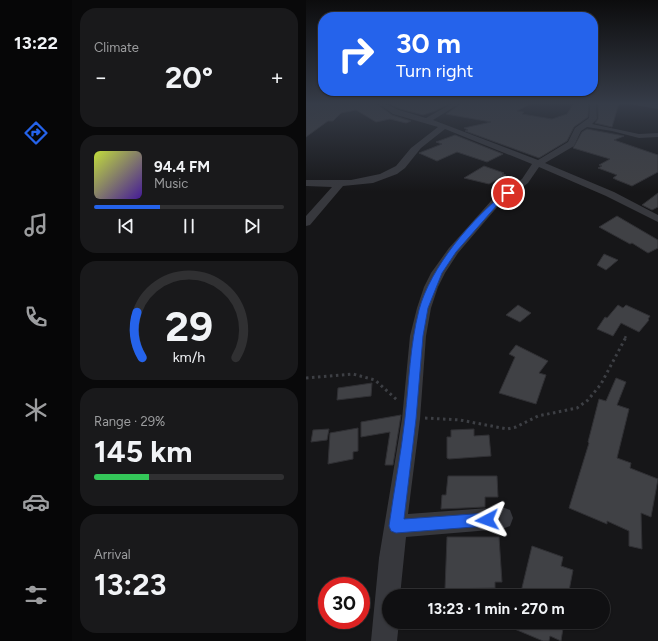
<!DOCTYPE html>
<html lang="en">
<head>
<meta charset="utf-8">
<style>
  body { margin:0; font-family:Figtree,sans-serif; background:#19191b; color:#f1f3f6; height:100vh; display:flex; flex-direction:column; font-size:15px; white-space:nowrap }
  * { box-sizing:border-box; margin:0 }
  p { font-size:13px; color:#9c9d9f }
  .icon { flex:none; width:22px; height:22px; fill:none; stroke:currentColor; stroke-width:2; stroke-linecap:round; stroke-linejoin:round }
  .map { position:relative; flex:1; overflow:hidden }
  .side { display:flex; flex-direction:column; gap:8px; padding:8px; background:#09090a; width:234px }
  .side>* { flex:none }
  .top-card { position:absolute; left:12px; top:12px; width:280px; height:84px; border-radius:16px; box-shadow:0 1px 3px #0004,0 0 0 1px #303032; background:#2563eb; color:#fff; overflow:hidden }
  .speed { position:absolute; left:12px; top:577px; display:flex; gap:8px; font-size:20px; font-weight:700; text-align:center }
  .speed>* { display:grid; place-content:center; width:52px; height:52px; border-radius:50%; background:#101012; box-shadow:0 1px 3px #0004,0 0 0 1px #303032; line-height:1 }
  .speed .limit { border:6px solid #d22; background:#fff; color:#111 }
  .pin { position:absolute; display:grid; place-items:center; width:34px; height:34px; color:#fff; margin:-17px; border:2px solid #fff; border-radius:50%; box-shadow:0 1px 4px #0007 }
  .me { position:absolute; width:44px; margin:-22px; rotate:266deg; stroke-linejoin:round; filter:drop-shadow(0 0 3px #0008) }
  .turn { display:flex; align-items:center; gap:14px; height:84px; padding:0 12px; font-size:18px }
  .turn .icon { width:52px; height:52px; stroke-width:2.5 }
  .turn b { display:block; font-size:28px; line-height:34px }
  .big { font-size:30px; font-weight:700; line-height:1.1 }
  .side .tile { flex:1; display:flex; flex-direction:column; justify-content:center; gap:6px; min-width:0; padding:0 14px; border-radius:16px; background:#19191b }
  .side .dial { align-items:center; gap:0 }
  .dial svg { height:104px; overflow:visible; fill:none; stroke:#303032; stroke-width:7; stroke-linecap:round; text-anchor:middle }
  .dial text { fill:#f1f3f6; stroke:none }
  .song { display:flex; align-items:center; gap:12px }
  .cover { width:48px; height:48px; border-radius:6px; background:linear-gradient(135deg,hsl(70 70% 55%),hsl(260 70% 35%)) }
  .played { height:4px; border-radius:2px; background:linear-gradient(90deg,#2563eb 35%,#303032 35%) }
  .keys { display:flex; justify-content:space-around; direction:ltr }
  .heat { display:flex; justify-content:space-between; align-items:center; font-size:22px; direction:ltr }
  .charge { height:6px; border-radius:3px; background:linear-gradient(90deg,#34c759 29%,#303032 0) }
  .trip { position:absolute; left:76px; top:589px; width:228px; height:40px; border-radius:20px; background:#101012; box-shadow:0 1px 3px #0004,0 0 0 1px #303032; font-weight:700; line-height:40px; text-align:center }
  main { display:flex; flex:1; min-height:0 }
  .tab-bar { display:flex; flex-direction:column; width:72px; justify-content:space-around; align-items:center; background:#060607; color:#9c9d9f }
  .tab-bar .icon { width:28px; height:28px }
  .tab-bar .active { color:#2563eb }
  .tab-bar b { font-size:18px; color:#f1f3f6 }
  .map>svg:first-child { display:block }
</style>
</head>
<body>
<main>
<nav class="tab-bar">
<b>13:22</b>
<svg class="icon active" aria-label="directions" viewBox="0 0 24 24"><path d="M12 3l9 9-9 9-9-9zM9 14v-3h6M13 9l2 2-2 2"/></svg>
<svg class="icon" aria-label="music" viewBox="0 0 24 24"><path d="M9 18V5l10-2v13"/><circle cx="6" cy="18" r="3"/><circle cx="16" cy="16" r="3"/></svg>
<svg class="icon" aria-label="phone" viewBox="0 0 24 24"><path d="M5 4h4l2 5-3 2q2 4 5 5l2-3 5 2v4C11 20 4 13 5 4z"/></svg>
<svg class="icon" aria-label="climate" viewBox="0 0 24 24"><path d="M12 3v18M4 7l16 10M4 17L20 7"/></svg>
<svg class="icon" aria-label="car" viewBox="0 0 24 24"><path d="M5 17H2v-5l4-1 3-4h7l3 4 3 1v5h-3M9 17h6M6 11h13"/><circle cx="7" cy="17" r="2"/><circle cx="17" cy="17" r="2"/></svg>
<svg class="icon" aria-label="filters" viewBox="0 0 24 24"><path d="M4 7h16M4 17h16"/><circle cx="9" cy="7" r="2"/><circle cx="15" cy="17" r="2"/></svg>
</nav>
<section class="side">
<div class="tile"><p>Climate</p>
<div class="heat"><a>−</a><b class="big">20°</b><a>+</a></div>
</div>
<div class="tile">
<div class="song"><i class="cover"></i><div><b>94.4 FM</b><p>Music</p></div></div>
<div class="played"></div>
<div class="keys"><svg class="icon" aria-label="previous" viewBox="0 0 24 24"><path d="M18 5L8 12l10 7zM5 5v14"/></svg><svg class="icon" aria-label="pause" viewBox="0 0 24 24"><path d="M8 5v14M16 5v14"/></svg><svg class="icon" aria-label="next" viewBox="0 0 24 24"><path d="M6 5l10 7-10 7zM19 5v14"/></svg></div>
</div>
<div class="tile dial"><svg viewBox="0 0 100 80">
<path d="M14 69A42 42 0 1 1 86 69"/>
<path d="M14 69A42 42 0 0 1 10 34" stroke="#2563eb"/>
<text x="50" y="56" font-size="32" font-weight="700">29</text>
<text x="50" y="72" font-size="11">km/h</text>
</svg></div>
<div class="tile"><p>Range · 29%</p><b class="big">145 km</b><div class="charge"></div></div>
<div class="tile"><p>Arrival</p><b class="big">13:23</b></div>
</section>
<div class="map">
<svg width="352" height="641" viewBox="0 0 352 641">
  <rect width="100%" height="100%" fill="#161618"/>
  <g fill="#404145" stroke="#303034">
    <polygon points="4,103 70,103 86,115 105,121 100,123 84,119 70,122 50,110 35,113 27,121 22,121 0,137 0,104 4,104"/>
    <polygon points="81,103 145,103 129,111 117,115 94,109"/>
    <polygon points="156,103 226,103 211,111 218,112 216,114 246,119 261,114 268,103 283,103 282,117 268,127 261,141 233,158 159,131 162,130 158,128 185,122 140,114"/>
    <polygon points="292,103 313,103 306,127 289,123 292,119"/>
    <polygon points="281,129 318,136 308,140 352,155 352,172 326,186 311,180 307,178 311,175 292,168 296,166 293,165 304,159 267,148 276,132"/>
    <polygon points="149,135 197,154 181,162 151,152 131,161 113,153 136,144 130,142"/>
    <polygon points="178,166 198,173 196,174 200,175 183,184 158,178"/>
    <polygon points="352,193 352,207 346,210 336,205"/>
    <polygon points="311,216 352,240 352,248 342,253 326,243 324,244 293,227"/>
    <polygon points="298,254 312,260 300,270 291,265"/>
    <polygon points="212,305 225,313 214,322 200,315"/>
    <polygon points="312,305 317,308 320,305 344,316 342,319 343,320 333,332 315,323 307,336 291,329 299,317 301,318"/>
    <polygon points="210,345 242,361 233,373 240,375 230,404 193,393 209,357 203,354"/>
    <polygon points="310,378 320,382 311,405 323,409 311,458 325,463 324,468 352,479 345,517 335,513 336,549 323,546 323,531 301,521 301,524 263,508 283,443 282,442 293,399 300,401"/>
    <polygon points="66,383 65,396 31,400 32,388"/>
    <polygon points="95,415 87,465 79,465 84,432 55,437 55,422"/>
    <polygon points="52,428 52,451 47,452 47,459 22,464 24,433"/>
    <polygon points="23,429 21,440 5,442 7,430"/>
    <polygon points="168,429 168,436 183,435 185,456 143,459 141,458 141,437 145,437 145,430"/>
    <polygon points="142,476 191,476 192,497 179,497 179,507 135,509 136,495 140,495"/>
    <polygon points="141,537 193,537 196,582 189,582 189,588 139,589"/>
    <polygon points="226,546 257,557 255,566 267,570 262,596 214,596"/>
    <polygon points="192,622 258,622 255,641 244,636 243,641 237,641"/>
  </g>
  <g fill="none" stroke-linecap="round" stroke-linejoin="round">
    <polyline stroke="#3d3f44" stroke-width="1.5" stroke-dasharray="1 1.5" stroke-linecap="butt" points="0,116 15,111 22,104"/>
    <polyline stroke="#3d3f44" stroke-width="2.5" stroke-dasharray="2 2.5" stroke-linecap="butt" points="319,338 321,334"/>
    <g stroke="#3d3f44" stroke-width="3" stroke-dasharray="2.5 3.5" stroke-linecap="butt">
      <polyline points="0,378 47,374 69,380 91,400"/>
      <polyline points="119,418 154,420 201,429 210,427 232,416 271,408 282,400 295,384 320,337"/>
    </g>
    <g fill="#37383d" fill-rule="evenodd">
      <polygon points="71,103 78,103 93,110 120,118 147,103 154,103 153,104 127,120 232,160 262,142 269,128 283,118 284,103 290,103 291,119 286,124 333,134 352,133 352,137 333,138 306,131 281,127 275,131 268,146 239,163 308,192 352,215 352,222 300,196 233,167 222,183 193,205 152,253 139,273 132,287 125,308 120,336 114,419 102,514 196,507 204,510 207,518 204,526 196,529 100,537 94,596 83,596 83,622 93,622 91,641 65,641 73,558 96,419 104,336 111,308 118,287 125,273 143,248 185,201 216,179 226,164 139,129 115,148 99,168 91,174 67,183 37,186 4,225 0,226 0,216 26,187 0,186 0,180 45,180 74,174 90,166 105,148 132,127 87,114"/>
      <polygon points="326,103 339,103 352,105 352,109 329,105"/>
    </g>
  </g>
  <linearGradient id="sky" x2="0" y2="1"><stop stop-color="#0c0c0d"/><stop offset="0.54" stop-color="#363c48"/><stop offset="1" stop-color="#363c48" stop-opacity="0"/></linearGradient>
  <rect width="352" height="192" fill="url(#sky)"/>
  <path fill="#2563eb" stroke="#184099" d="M200,192L205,193L192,204L150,252L136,273L122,308L117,336L110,419L98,519L181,513L186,515L188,520L186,524L181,526L90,533L85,531L83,526C88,490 95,454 99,418C103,382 104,345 113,310C124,268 166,218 200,192Z"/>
</svg>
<div class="speed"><div class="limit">30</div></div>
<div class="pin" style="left:202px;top:193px;background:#d93025"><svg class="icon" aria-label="arrive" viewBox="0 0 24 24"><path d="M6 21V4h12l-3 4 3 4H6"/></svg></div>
<svg class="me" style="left:181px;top:520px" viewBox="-20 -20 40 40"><path d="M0-17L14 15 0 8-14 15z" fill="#2563eb" stroke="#fff" stroke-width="4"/></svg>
<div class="trip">13:23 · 1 min · 270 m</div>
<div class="top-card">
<div class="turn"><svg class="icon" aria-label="right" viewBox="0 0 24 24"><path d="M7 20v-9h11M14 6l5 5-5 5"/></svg><div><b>30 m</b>Turn right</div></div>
</div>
</div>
</main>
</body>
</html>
